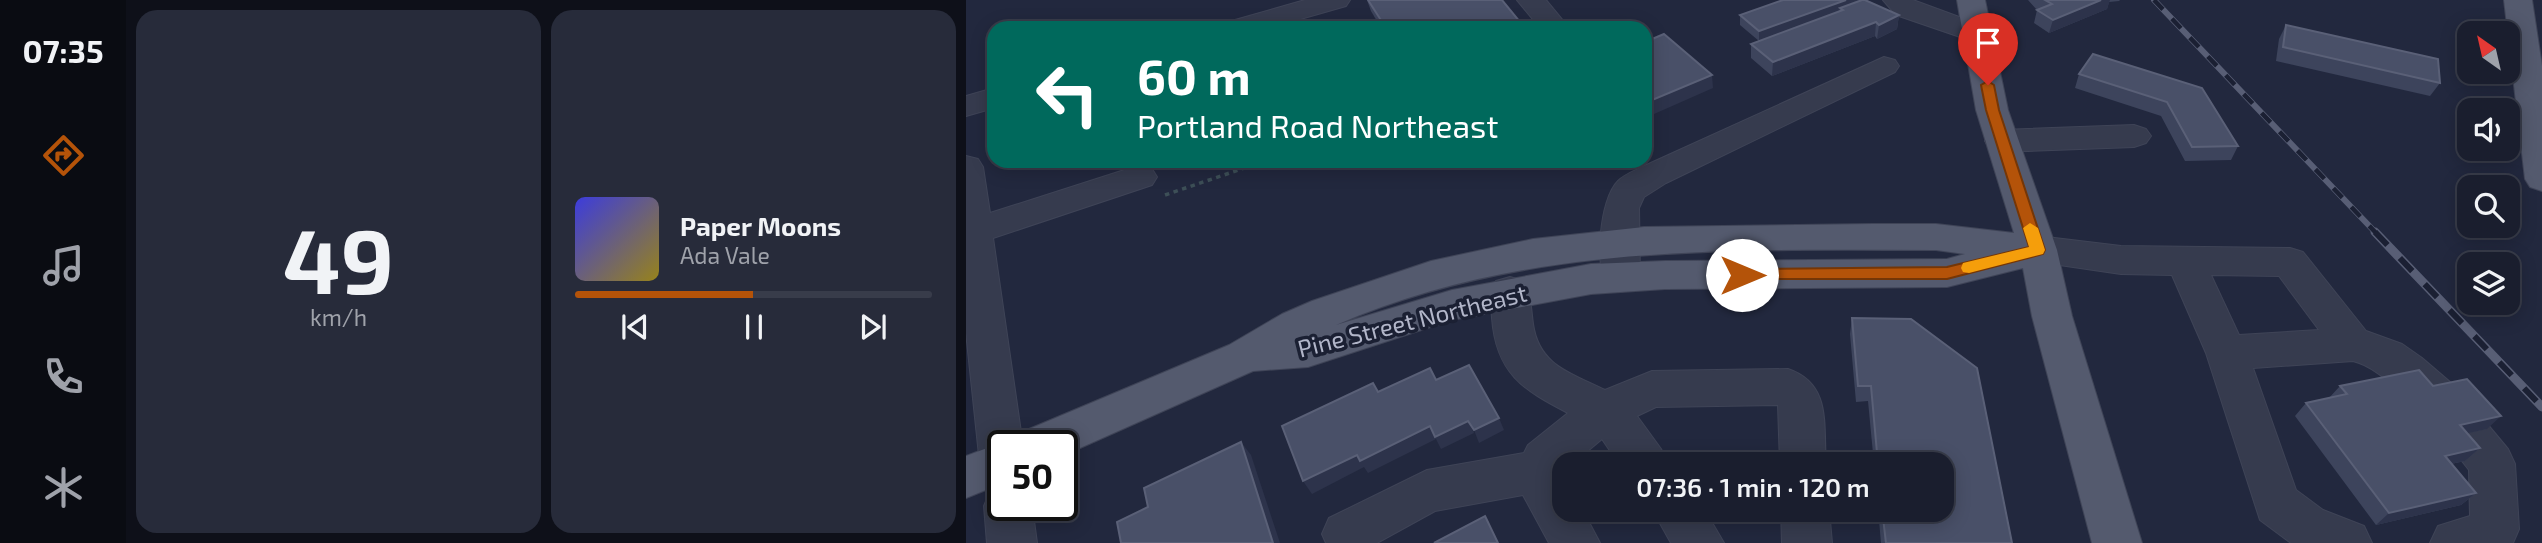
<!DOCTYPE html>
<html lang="en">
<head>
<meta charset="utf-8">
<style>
  body { margin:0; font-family:"Exo 2",sans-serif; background:#272b3a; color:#f1f3f6; height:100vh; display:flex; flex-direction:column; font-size:26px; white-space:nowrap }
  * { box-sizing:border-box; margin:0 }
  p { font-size:23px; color:#9fa2aa }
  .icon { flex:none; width:38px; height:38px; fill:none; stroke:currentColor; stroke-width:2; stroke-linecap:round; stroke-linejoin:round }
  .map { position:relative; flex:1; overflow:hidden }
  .details { display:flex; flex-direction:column; gap:10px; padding:10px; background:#0e1019; width:840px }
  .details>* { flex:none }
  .banner { position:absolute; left:21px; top:21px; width:665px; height:147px; border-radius:21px; box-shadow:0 4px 18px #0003,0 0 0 2px #383c4a; background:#00695c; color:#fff; overflow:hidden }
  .needle { width:46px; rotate:326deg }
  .tools { position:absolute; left:1491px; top:21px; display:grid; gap:14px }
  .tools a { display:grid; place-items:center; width:63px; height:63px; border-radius:14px; background:#1a1e2e; box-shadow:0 4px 18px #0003,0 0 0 2px #383c4a; font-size:35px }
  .speed { position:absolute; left:21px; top:430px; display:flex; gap:14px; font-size:35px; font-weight:700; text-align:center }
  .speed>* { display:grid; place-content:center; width:91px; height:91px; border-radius:50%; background:#1a1e2e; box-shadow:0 4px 18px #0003,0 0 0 2px #383c4a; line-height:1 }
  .speed .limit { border:4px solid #111; border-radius:10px; background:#fff; color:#111 }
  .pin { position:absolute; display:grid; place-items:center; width:60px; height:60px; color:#fff; margin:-72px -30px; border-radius:50% 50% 50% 0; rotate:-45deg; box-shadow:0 0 7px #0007 }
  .pin .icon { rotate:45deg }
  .me { position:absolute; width:77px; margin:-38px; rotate:90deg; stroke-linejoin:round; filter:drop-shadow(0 0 5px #0008) }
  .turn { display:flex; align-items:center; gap:24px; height:147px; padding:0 35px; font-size:32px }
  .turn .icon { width:91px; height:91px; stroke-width:2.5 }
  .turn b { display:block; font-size:49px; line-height:60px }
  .details .widget { flex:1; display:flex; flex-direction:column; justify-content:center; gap:10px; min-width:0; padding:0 24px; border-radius:21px; background:#272b3a }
  .details .dial { align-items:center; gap:0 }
  .dial b { font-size:91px; line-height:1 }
  .song { display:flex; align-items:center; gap:21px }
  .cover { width:84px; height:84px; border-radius:10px; background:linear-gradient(135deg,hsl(240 70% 55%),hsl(50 70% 35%)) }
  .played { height:7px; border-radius:4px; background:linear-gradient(90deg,#b45309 50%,#383c4a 50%) }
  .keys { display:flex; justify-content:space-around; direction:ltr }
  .details .tiles { flex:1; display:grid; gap:10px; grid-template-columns:repeat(2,1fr) }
  .trip { position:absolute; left:586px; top:452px; width:402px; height:70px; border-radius:21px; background:#1a1e2e; box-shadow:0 4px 18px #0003,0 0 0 2px #383c4a; font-weight:600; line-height:70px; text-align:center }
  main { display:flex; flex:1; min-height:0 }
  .tab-bar { display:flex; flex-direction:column; width:126px; justify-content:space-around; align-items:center; background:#0a0c12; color:#9fa2aa }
  .tab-bar .icon { width:49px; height:49px }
  .tab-bar .current { color:#b45309 }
  .tab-bar b { font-size:32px; color:#f1f3f6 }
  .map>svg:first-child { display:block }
</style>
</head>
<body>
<main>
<nav class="tab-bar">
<b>07:35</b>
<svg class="icon current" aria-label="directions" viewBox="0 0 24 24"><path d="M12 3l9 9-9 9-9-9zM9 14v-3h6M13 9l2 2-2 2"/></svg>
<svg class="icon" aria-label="music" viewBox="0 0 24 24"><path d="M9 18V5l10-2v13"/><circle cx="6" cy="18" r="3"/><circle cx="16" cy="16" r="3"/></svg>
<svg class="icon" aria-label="phone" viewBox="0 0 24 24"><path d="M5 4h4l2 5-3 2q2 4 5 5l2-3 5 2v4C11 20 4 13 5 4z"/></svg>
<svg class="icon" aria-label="climate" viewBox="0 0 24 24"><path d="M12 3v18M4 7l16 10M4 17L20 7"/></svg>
</nav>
<section class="details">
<div class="tiles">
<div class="widget dial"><b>49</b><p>km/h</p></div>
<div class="widget">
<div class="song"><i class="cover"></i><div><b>Paper Moons</b><p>Ada Vale</p></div></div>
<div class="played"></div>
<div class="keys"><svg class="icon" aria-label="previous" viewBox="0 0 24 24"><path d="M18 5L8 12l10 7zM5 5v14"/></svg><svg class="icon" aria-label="pause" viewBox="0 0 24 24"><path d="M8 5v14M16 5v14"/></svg><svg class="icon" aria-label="next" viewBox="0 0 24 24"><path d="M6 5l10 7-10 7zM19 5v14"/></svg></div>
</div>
</div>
</section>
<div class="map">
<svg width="1576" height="543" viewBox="0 0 1576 543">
  <rect width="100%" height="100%" fill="#22283e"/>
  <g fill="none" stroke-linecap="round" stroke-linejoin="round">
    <defs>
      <g id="minor">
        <polygon points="339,0 384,0 380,6 303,28 258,28 262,22"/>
        <polygon points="551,0 580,0 603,28 574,28"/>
        <polygon points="917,0 947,0 1023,28 1028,34 1023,40 1013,43 1003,40 930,15"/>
        <path d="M918,57L929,60L933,66L929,72L700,183L678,197L673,208L674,278L669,288L655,292L641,288C629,267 633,200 652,181C658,175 668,171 676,167Z"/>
        <polygon points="28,88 28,108 0,116 0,96"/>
        <polygon points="1168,125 1180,129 1185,136 1180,143 1168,147 1036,152 1024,149 1019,141 1024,133 1036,130"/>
        <polygon points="0,156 12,159 17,167 24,213 174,165 186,169 191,177 186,185 27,238 57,446 37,446 37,485 21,480 14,465 0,332"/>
        <path d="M1072,236L1155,246L1324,248L1337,252L1400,331L1436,344L1456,358L1484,382L1491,395L1484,408C1480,409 1473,413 1468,413C1449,412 1418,368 1387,361L1287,368L1330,490L1357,510L1398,526L1406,543H1325L1294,520L1240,353L1206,275L1155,274L1059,260L1053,250L1059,240ZM1245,275L1313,276L1353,330L1273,335Z"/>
        <path d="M544,277L558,281C565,295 565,309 567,324C573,366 605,373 639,390L686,371L822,369C866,384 857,425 860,464H814L812,405L690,407L671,416L695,449L702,464H653L636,439L606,464H598V509H616L634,543H583L557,495L469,511L411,543H360L356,534L363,518L461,470L558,453L562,445L602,413C557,390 530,373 526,318C525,304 523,294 530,281Z"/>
        <polygon points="1501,414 1517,419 1542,449 1549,464 1553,529 1547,543 1464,543 1472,526 1504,516 1503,470 1485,447 1479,433 1485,419"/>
        <polygon points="37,486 37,506 66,506 71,543 21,543 18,506 25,490"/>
        <polygon points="686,509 738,509 758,543 705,543"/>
        <polygon points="815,509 863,509 866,543 816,543"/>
      </g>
      <g id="major">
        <path d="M991,0H1019L1042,110L1091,250L1106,316L1176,543H1126L1066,316L1057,268L981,287L699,289L625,294L486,320L342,367L287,371L96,456V446H37V483L0,498V456L37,442L49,446L56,432L263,345L316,314L346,301L465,261L567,239L678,227L905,224H970L1048,233L1010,110ZM970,250L999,254L981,259L699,261L625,264L486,290L370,325C562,242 766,250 970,250Z"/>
        <polygon points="1538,0 1566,0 1576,66 1576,191 1564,187 1559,179"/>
      </g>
    </defs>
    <use href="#minor" stroke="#3f4457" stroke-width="2"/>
    <use href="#major" stroke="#3f4457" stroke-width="2"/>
    <polyline stroke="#3d4f57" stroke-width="3.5" stroke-dasharray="4.5 4.5" stroke-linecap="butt" points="199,195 299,161"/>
    <use href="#minor" fill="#363b4e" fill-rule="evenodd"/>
    <use href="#major" fill="#545a6e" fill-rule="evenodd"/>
    <defs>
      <polyline id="rail-far1" points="1188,0 1411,234"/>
      <polyline id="rail" points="1409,232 1576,407"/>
    </defs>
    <use href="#rail-far1" stroke="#585e75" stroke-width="6"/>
    <use href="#rail" stroke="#585e75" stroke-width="9"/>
    <use href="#rail-far1" stroke="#1b2033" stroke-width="4.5" stroke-dasharray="13" stroke-linecap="butt"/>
    <use href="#rail" stroke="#1b2033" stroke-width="6" stroke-dasharray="18" stroke-linecap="butt"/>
  </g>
  <g fill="#3d445c">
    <polygon points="401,0 536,0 559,28 415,28 405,11"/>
    <polygon points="817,0 933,15 931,29 911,39 909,36 806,76 785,58 785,44 842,23 793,41 774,25 774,15"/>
    <polygon points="1062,0 1154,0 1153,1 1143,2 1141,9 1083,33 1068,23 1071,10"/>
    <polygon points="1320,25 1474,83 1464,96 1310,61 1313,39"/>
    <polygon points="1113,74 1236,88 1272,146 1265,160 1219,161 1195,116 1109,88"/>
    <polygon points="886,318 1046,543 915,543 912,509 976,509 976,464 908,464 902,401 890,402 884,334"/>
    <polygon points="1374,386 1467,386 1521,429 1501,433 1514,448 1499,461 1485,464 1510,493 1495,505 1410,525 1329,416 1340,403 1363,398"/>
  </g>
  <g fill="#2d334b">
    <polygon points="880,0 896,0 874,8 873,12 793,41 793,31"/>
    <polygon points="1135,0 1144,0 1141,9 1083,33 1087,20"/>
    <polygon points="933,15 931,29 911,39 913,25"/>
    <polygon points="910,22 909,36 806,76 807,62"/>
    <polygon points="746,75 747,88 679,118 679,103"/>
    <polygon points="1535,416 1521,429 1479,438 1494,425"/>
    <polygon points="533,418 538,430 513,443 508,430"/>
    <polygon points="502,421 508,433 475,449 470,439 402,473 398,467 346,494 337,481 391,455 464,426"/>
    <polygon points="275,442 285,455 314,543 307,543"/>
    <polygon points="1514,448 1499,461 1465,468 1479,456"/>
    <polygon points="1510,493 1495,505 1410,525 1423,513"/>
  </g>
  <g fill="#495068" stroke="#5a6077" stroke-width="2">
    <polygon points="402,0 536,0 559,28 420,28"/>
    <polygon points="817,0 880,0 793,31 774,15"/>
    <polygon points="896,0 899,0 933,15 913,25 910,22 807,62 785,44 877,10 874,8"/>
    <polygon points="1079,0 1135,0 1087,20 1071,10 1086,4"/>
    <polygon points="1320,25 1472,59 1474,83 1317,47"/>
    <polygon points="698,34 746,75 679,103 679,53 680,52 679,51 679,42"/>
    <polygon points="1127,54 1236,88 1272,146 1226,147 1201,102 1113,74"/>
    <polygon points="886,318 945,319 1011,368 1046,543 920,543 916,509 976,509 976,464 912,464 905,386 892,386"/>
    <polygon points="503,365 533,418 508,430 502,421 469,437 464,426 394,461 391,455 337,481 316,426 407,383 412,392 464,368 470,380"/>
    <polygon points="1453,370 1467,386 1501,379 1535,416 1494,425 1514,448 1479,456 1510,493 1423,513 1340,403 1381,394 1374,386"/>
    <polygon points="275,442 307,543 155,543 151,522 182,507 178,488"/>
    <polygon points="519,516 532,543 468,543"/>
  </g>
  <polygon fill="#b45309" stroke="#753606" stroke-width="2" points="1022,81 1028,85 1033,110 1079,250 1077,254 981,279 770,279 768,275 776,269 981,267 1063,247 1020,110 1015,85"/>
  <polygon fill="#f59e0b" points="1064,223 1072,228 1079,250 1077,254 1003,273 997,272 995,268 997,263 1063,247 1057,228"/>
  <g text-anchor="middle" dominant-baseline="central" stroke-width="7" stroke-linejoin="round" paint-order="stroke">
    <g font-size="24" fill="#b2b6c9" stroke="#1b2033">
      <text transform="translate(446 320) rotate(-14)">Pine Street Northeast</text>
    </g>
  </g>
</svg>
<div class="tools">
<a><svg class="needle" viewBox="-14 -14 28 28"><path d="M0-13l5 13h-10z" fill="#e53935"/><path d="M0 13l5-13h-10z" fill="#9fa2aa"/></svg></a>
<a><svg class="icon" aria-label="sound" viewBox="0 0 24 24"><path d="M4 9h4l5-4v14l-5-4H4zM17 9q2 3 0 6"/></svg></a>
<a><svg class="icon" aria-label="search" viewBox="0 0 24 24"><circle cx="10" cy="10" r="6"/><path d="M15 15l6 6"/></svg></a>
<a><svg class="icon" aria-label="layers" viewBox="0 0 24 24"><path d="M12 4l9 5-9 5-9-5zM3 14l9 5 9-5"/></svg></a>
</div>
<div class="speed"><div class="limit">50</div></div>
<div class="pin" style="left:1022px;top:85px;background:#d93025"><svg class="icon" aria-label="arrive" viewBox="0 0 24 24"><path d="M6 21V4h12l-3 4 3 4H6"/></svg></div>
<svg class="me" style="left:776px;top:275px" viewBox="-20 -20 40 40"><circle r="19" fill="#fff"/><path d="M0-13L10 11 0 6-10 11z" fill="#b45309"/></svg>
<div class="trip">07:36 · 1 min · 120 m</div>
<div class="banner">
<div class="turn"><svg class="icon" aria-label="left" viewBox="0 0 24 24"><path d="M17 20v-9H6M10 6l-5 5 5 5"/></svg><div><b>60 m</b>Portland Road Northeast</div></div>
</div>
</div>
</main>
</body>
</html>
